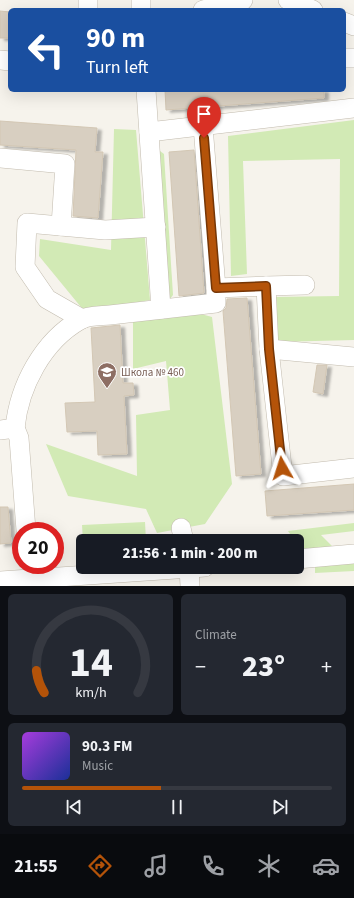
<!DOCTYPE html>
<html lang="en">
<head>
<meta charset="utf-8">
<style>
  body { margin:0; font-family:"Source Sans 3",sans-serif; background:#242831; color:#f1f3f6; height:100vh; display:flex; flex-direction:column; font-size:15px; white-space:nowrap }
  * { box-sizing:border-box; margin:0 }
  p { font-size:13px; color:#9ea1a6 }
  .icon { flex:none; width:22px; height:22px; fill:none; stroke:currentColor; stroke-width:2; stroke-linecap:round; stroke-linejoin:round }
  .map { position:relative; height:586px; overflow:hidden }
  .drawer { display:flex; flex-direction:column; gap:8px; padding:8px; background:#0d0f14; flex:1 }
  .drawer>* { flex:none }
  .top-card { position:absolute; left:8px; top:8px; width:338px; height:84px; border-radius:6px; box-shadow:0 4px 16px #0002; background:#1a4fa0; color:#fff; overflow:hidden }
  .speed { position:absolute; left:12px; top:522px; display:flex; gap:8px; font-size:20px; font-weight:700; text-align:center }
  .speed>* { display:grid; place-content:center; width:52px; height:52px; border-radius:50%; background:#171b24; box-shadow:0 4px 16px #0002; line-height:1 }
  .speed .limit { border:6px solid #d22; background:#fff; color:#111 }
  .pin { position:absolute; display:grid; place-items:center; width:34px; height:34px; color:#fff; margin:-41px -17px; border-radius:50% 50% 50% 0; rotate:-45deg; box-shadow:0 0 4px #0007 }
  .pin .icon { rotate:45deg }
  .me { position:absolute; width:44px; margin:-22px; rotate:354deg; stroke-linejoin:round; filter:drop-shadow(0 0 3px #0008) }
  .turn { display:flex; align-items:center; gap:14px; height:84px; padding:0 12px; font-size:18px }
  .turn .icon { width:52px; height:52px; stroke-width:2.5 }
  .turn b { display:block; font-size:28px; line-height:34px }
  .big { font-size:30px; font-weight:800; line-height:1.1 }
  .drawer .widget { flex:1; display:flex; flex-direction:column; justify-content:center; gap:6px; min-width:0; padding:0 14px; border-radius:6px; background:#242831 }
  .drawer .dial { align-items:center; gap:0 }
  .dial svg { height:104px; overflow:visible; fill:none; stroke:#363941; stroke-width:7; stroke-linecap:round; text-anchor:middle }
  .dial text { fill:#f1f3f6; stroke:none }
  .song { display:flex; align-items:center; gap:12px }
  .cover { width:48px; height:48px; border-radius:6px; background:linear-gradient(135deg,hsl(280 70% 55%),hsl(230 70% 35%)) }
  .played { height:4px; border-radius:2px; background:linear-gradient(90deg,#b45309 45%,#363941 45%) }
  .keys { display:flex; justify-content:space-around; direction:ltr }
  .heat { display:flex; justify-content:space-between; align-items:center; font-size:22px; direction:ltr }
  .drawer .tiles { flex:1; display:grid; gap:8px; grid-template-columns:1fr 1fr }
  .widget:last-child { grid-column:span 2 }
  .trip { position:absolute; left:76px; top:534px; width:228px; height:40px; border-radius:6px; background:#171b24; box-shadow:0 4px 16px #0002; font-weight:800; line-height:40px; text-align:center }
  .dock { display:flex; height:64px; justify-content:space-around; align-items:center; background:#090b0e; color:#9ea1a6 }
  .dock .icon { width:28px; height:28px }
  .dock .current { color:#b45309 }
  .dock b { font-size:18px; color:#f1f3f6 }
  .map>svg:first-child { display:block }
</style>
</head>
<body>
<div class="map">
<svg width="354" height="586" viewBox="0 0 354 586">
  <defs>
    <filter id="shadow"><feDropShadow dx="4.5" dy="2.5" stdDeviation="1" flood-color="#0004"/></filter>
  </defs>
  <rect width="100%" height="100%" fill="#f6f3ec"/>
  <g fill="#d2eab5">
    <polygon points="354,120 354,340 276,342 273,297 339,296 340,159 243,161 247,274 231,276 228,136"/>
    <polygon points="114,129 136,130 150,300 85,312 39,256 40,239 111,250"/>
    <polygon points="160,151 164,154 173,295 170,299 166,297 156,155"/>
    <polygon points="201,314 212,317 232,484 205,524 157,533 146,509 68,496 46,444 137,476 136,415 170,410 166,361 133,369 133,322"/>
    <polygon points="145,522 146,541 83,541 82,525"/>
    <polygon points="354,523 354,531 321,535 336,550 301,550 297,541 295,541 288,531"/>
    <polygon points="354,563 354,571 315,573 315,566"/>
  </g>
  <g fill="#d8cfc1" stroke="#d3c7b4" filter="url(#shadow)">
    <polygon points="0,11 10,12 10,38 0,38"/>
    <polygon points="165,90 324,90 324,98 166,110"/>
    <polygon points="0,121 97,128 95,152 103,152 98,218 73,216 76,150 0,145"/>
    <polygon points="194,150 204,293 179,296 169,152"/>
    <polygon points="247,298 261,474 236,476 223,311 226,308 227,299"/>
    <polygon points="120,325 123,383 133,383 134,395 124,396 127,454 98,455 97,431 67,432 65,403 95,402 91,328"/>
    <polygon points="317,365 327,365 323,394 313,392"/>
    <polygon points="354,484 354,510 267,516 265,491"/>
    <polygon points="0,507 8,507 11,543 0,544"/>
  </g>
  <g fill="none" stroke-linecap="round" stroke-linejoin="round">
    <defs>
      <g id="minor">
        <polyline points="141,0 141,10"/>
        <polyline points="288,0 313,10"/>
        <polyline points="88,10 88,0"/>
        <polyline points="203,10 243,0"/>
        <polyline points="344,22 354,26"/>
        <polyline points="344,58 354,58"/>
        <polyline points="0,60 10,61"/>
        <polyline points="146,90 161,309"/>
        <polyline points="203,126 216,288"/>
        <polyline points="149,132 354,108"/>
        <polyline points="0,158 65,164 61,226"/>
        <polyline points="266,286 305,285"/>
        <polyline points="82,319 47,299 25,267 27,223 105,230 156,227"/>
        <polyline points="269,349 354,357"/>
        <polyline points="15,428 19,438 26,530"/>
        <path d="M0,430L15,428C19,386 43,341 80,320C88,315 102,316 110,315C146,311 181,307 216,303V288L266,286L269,349L283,476L354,468"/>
        <polyline points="181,528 184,541"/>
        <polyline points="297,559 354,554"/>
        <polyline points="189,567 190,586"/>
        <polyline points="0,581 205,567"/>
      </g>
    </defs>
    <use href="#minor" stroke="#c2bbae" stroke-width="20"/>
    <use href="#minor" stroke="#fff" stroke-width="19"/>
  </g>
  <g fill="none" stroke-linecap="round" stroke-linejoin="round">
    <defs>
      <polyline id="route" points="204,138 216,288 266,286 269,349 282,468"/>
    </defs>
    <use href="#route" stroke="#753606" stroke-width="10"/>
    <use href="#route" stroke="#b45309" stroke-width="7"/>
  </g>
  <defs>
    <symbol id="school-pin" viewBox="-11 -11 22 30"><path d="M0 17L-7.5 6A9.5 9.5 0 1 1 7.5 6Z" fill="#8d6e63" stroke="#fff"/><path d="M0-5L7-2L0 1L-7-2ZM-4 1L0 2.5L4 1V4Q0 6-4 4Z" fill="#fff"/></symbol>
  </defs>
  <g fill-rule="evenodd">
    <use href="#school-pin" x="96" y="361" width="22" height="30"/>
  </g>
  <g text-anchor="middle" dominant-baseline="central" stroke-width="3.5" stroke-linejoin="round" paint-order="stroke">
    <g font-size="11" fill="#785e54" stroke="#fff" text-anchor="start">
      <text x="121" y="372">Школа № 460</text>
    </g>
  </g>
</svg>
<div class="speed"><div class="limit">20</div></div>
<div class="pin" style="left:204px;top:138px;background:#d93025"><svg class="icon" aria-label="arrive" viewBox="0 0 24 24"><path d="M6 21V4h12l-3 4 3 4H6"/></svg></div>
<svg class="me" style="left:282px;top:468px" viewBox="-20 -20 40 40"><path d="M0-17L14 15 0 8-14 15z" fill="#b45309" stroke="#fff" stroke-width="4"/></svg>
<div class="trip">21:56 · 1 min · 200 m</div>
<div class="top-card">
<div class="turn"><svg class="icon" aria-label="left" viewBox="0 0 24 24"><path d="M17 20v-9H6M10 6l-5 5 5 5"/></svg><div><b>90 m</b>Turn left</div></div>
</div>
</div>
<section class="drawer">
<div class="tiles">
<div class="widget dial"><svg viewBox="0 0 100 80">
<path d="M14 69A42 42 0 1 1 86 69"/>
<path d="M14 69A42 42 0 0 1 8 52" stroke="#b45309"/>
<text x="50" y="56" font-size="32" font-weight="700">14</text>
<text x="50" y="72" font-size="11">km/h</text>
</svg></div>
<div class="widget"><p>Climate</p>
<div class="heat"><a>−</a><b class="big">23°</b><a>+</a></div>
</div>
<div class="widget">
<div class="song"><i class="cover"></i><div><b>90.3 FM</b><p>Music</p></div></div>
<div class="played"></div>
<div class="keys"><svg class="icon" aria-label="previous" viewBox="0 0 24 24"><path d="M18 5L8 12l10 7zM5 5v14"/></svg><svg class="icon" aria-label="pause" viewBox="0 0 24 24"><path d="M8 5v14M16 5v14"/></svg><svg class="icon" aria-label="next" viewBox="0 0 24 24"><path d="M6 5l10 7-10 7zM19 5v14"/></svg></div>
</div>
</div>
</section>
<nav class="dock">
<b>21:55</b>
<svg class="icon current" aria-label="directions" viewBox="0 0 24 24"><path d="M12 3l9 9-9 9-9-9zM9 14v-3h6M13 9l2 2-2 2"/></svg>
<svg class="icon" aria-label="music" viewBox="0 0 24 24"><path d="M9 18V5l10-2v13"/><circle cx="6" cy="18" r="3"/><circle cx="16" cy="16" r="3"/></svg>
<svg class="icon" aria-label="phone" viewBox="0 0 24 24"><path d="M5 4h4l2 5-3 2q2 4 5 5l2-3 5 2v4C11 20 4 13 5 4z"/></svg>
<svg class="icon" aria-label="climate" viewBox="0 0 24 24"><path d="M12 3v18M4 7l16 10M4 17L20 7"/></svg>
<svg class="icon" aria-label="car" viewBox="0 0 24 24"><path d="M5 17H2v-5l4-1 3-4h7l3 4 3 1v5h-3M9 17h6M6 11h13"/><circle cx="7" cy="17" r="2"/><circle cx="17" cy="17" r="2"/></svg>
</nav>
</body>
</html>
